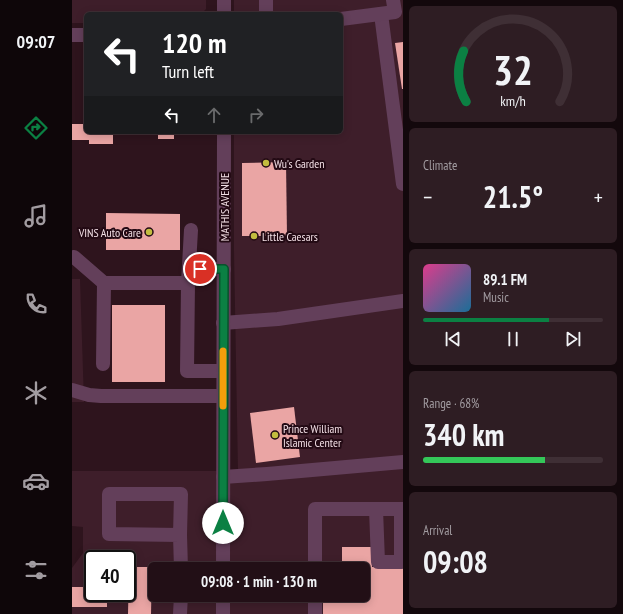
<!DOCTYPE html>
<html lang="en">
<head>
<meta charset="utf-8">
<style>
  body { margin:0; font-family:"PT Sans Narrow",sans-serif; background:#2e1d23; color:#f1f3f6; height:100vh; display:flex; flex-direction:column; font-size:15px; white-space:nowrap }
  * { box-sizing:border-box; margin:0 }
  p { font-size:13px; color:#a29ca1 }
  .icon { flex:none; width:22px; height:22px; fill:none; stroke:currentColor; stroke-width:2; stroke-linecap:round; stroke-linejoin:round }
  .map { position:relative; flex:1; overflow:hidden }
  .drawer { display:flex; flex-direction:column; gap:6px; padding:6px; background:#13080c; width:220px }
  .drawer>* { flex:none }
  .hud { position:absolute; left:12px; top:12px; width:259px; height:122px; border-radius:6px; box-shadow:0 2px 10px #0003,0 0 0 1px #3f2f35; background:#202124; color:#fff; overflow:hidden }
  .speed { position:absolute; left:12px; top:550px; display:flex; gap:8px; font-size:20px; font-weight:700; text-align:center }
  .speed>* { display:grid; place-content:center; width:52px; height:52px; border-radius:50%; background:#220f16; box-shadow:0 2px 10px #0003,0 0 0 1px #3f2f35; line-height:1 }
  .speed .limit { border:2px solid #111; border-radius:6px; background:#fff; color:#111 }
  .pin { position:absolute; display:grid; place-items:center; width:34px; height:34px; color:#fff; margin:-17px; border:2px solid #fff; border-radius:50%; box-shadow:0 1px 4px #0007 }
  .me { position:absolute; width:44px; margin:-22px; rotate:0deg; stroke-linejoin:round; filter:drop-shadow(0 0 3px #0008) }
  .turn { display:flex; align-items:center; gap:14px; height:84px; padding:0 12px; font-size:18px }
  .turn .icon { width:52px; height:52px; stroke-width:2.5 }
  .turn b { display:block; font-size:28px; line-height:34px }
  .lanes { display:flex; align-items:center; height:38px; padding:0 12px; background:#0003; justify-content:center; gap:20px; direction:ltr }
  .lanes .off { opacity:.35 }
  .big { font-size:30px; font-weight:700; line-height:1.1 }
  .drawer .widget { flex:1; display:flex; flex-direction:column; justify-content:center; gap:6px; min-width:0; padding:0 14px; border-radius:6px; background:#2e1d23 }
  .drawer .dial { align-items:center; gap:0 }
  .dial svg { height:104px; overflow:visible; fill:none; stroke:#3f2f35; stroke-width:7; stroke-linecap:round; text-anchor:middle }
  .dial text { fill:#f1f3f6; stroke:none }
  .song { display:flex; align-items:center; gap:12px }
  .cover { width:48px; height:48px; border-radius:6px; background:linear-gradient(135deg,hsl(330 70% 55%),hsl(200 70% 35%)) }
  .played { height:4px; border-radius:2px; background:linear-gradient(90deg,#0b8043 70%,#3f2f35 70%) }
  .keys { display:flex; justify-content:space-around; direction:ltr }
  .heat { display:flex; justify-content:space-between; align-items:center; font-size:22px; direction:ltr }
  .charge { height:6px; border-radius:3px; background:linear-gradient(90deg,#34c759 68%,#3f2f35 0) }
  .trip { position:absolute; left:76px; top:562px; width:222px; height:40px; border-radius:6px; background:#220f16; box-shadow:0 2px 10px #0003,0 0 0 1px #3f2f35; font-weight:700; line-height:40px; text-align:center }
  main { display:flex; flex:1; min-height:0 }
  .dock { display:flex; flex-direction:column; width:72px; justify-content:space-around; align-items:center; background:#0e0609; color:#a29ca1 }
  .dock .icon { width:28px; height:28px }
  .dock .current { color:#0b8043 }
  .dock b { font-size:18px; color:#f1f3f6 }
  .map>svg:first-child { display:block }
</style>
</head>
<body>
<main>
<nav class="dock">
<b>09:07</b>
<svg class="icon current" aria-label="directions" viewBox="0 0 24 24"><path d="M12 3l9 9-9 9-9-9zM9 14v-3h6M13 9l2 2-2 2"/></svg>
<svg class="icon" aria-label="music" viewBox="0 0 24 24"><path d="M9 18V5l10-2v13"/><circle cx="6" cy="18" r="3"/><circle cx="16" cy="16" r="3"/></svg>
<svg class="icon" aria-label="phone" viewBox="0 0 24 24"><path d="M5 4h4l2 5-3 2q2 4 5 5l2-3 5 2v4C11 20 4 13 5 4z"/></svg>
<svg class="icon" aria-label="climate" viewBox="0 0 24 24"><path d="M12 3v18M4 7l16 10M4 17L20 7"/></svg>
<svg class="icon" aria-label="car" viewBox="0 0 24 24"><path d="M5 17H2v-5l4-1 3-4h7l3 4 3 1v5h-3M9 17h6M6 11h13"/><circle cx="7" cy="17" r="2"/><circle cx="17" cy="17" r="2"/></svg>
<svg class="icon" aria-label="filters" viewBox="0 0 24 24"><path d="M4 7h16M4 17h16"/><circle cx="9" cy="7" r="2"/><circle cx="15" cy="17" r="2"/></svg>
</nav>
<div class="map">
<svg width="331" height="614" viewBox="0 0 331 614">
  <rect width="100%" height="100%" fill="#2e141d"/>
  <g fill="#3e1e2a" fill-rule="evenodd">
    <polygon points="0,0 134,0 134,9 129,14 14,14 14,23 0,23"/>
    <path d="M162,0H331V614H0V568L11,553V527L0,526V471H166L162,251V132H269V14H162ZM21,559H55V593H21ZM83,569H291V595H83Z"/>
    <polygon points="0,279 8,279 12,402 0,402"/>
  </g>
  <g fill="#eaa5a4">
    <polygon points="331,42 331,89 330,89 323,43"/>
    <polygon points="0,124 14,124 14,132 41,132 41,144 17,144 17,140 0,140"/>
    <rect x="86" y="132" width="16" height="7"/>
    <polygon points="214,162 215,236 170,236 170,163"/>
    <polygon points="34,213 108,214 108,250 34,250"/>
    <rect x="40" y="305" width="53" height="77"/>
    <polygon points="222,407 228,457 184,463 178,413"/>
    <polygon points="270,547 300,547 300,567 331,567 331,614 251,614 251,595 291,595 291,569 251,569 251,564 270,564"/>
    <rect x="27" y="554" width="20" height="5"/>
    <polygon points="57,567 80,567 79,614 56,614"/>
    <polygon points="0,587 21,587 21,593 35,593 35,607 0,607"/>
  </g>
  <g fill="none" stroke-linecap="round" stroke-linejoin="round">
    <g stroke="#633f5a" stroke-width="14">
      <polyline points="194,0 194,14"/>
      <polyline points="152,14 152,0"/>
      <polyline points="309,14 331,184"/>
      <polyline points="269,19 323,12 321,0"/>
      <polyline points="0,35 14,35"/>
      <polyline points="119,230 116,283 115,371 151,371"/>
      <polyline points="2,257 32,283"/>
      <polyline points="117,269 152,269"/>
      <polyline points="151,323 206,319 331,301"/>
      <polyline points="31,364 32,283 116,283"/>
      <polyline points="0,390 17,395 29,396 151,396"/>
      <polyline points="151,477 195,474 331,462"/>
      <polyline points="304,509 306,562 329,562 329,509"/>
      <polyline points="108,535 37,534 37,494 109,494 108,535 109,569"/>
      <polyline points="151,569 152,132"/>
      <polyline points="243,569 243,509 331,509"/>
      <polyline points="243,595 243,614"/>
      <polyline points="108,614 109,595"/>
      <polyline points="151,614 151,595"/>
    </g>
  </g>
  <g fill="none" stroke-linecap="round" stroke-linejoin="round">
    <defs>
      <polyline id="route" points="128,269 152,269 151,523"/>
    </defs>
    <use href="#route" stroke="#07532c" stroke-width="10"/>
    <use href="#route" stroke="#0b8043" stroke-width="7"/>
    <polyline stroke="#f59e0b" stroke-width="7" points="151,406 151,351"/>
  </g>
  <g fill="#c2bd3f" stroke="#230a14" stroke-width="1.5">
    <circle cx="194" cy="163" r="4"/>
    <circle cx="77" cy="232" r="4"/>
    <circle cx="182" cy="236" r="4"/>
    <circle cx="203" cy="435" r="4"/>
  </g>
  <g text-anchor="middle" dominant-baseline="central" stroke-width="4" stroke-linejoin="round" paint-order="stroke">
    <g font-size="12" fill="#f2dfe5" stroke="#230a14" text-anchor="start">
      <text x="202" y="163">Wu's Garden</text>
      <text x="69" y="232" text-anchor="end">VINS Auto Care</text>
      <text x="190" y="236">Little Caesars</text>
      <text x="211" y="428">Prince William<tspan x="211" dy="14">Islamic Center</tspan></text>
    </g>
    <g font-size="12" fill="#f2dfe5" stroke="#230a14">
      <text transform="translate(152 207) rotate(-90)">MATHIS AVENUE</text>
    </g>
  </g>
</svg>
<div class="speed"><div class="limit">40</div></div>
<div class="pin" style="left:128px;top:269px;background:#d93025"><svg class="icon" aria-label="arrive" viewBox="0 0 24 24"><path d="M6 21V4h12l-3 4 3 4H6"/></svg></div>
<svg class="me" style="left:151px;top:523px" viewBox="-20 -20 40 40"><circle r="19" fill="#fff"/><path d="M0-13L10 11 0 6-10 11z" fill="#0b8043"/></svg>
<div class="trip">09:08 · 1 min · 130 m</div>
<div class="hud">
<div class="turn"><svg class="icon" aria-label="left" viewBox="0 0 24 24"><path d="M17 20v-9H6M10 6l-5 5 5 5"/></svg><div><b>120 m</b>Turn left</div></div>
<div class="lanes"><svg class="icon" aria-label="left" viewBox="0 0 24 24"><path d="M17 20v-9H6M10 6l-5 5 5 5"/></svg><svg class="icon off" aria-label="ahead" viewBox="0 0 24 24"><path d="M12 20V5M6 11l6-6 6 6"/></svg><svg class="icon off" aria-label="right" viewBox="0 0 24 24"><path d="M7 20v-9h11M14 6l5 5-5 5"/></svg></div>
</div>
</div>
<section class="drawer">
<div class="widget dial"><svg viewBox="0 0 100 80">
<path d="M14 69A42 42 0 1 1 86 69"/>
<path d="M14 69A42 42 0 0 1 12 30" stroke="#0b8043"/>
<text x="50" y="56" font-size="32" font-weight="700">32</text>
<text x="50" y="72" font-size="11">km/h</text>
</svg></div>
<div class="widget"><p>Climate</p>
<div class="heat"><a>−</a><b class="big">21.5°</b><a>+</a></div>
</div>
<div class="widget">
<div class="song"><i class="cover"></i><div><b>89.1 FM</b><p>Music</p></div></div>
<div class="played"></div>
<div class="keys"><svg class="icon" aria-label="previous" viewBox="0 0 24 24"><path d="M18 5L8 12l10 7zM5 5v14"/></svg><svg class="icon" aria-label="pause" viewBox="0 0 24 24"><path d="M8 5v14M16 5v14"/></svg><svg class="icon" aria-label="next" viewBox="0 0 24 24"><path d="M6 5l10 7-10 7zM19 5v14"/></svg></div>
</div>
<div class="widget"><p>Range · 68%</p><b class="big">340 km</b><div class="charge"></div></div>
<div class="widget"><p>Arrival</p><b class="big">09:08</b></div>
</section>
</main>
</body>
</html>
